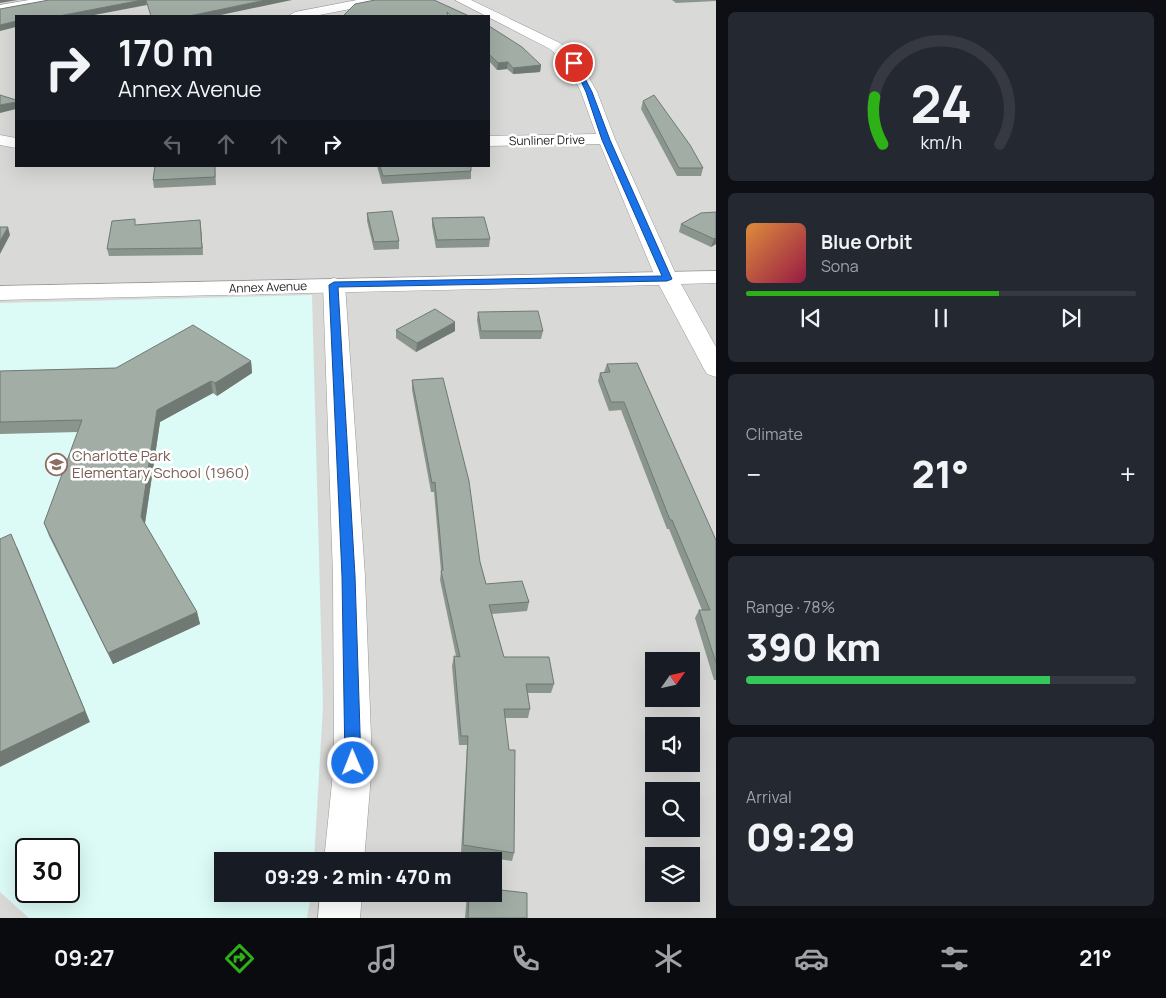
<!DOCTYPE html>
<html lang="en">
<head>
<meta charset="utf-8">
<style>
  body { margin:0; font-family:Manrope,sans-serif; background:#242831; color:#f1f3f6; height:100vh; display:flex; flex-direction:column; font-size:19px; white-space:nowrap }
  * { box-sizing:border-box; margin:0 }
  p { font-size:16px; color:#9ea1a6 }
  .icon { flex:none; width:28px; height:28px; fill:none; stroke:currentColor; stroke-width:2; stroke-linecap:round; stroke-linejoin:round }
  .map { position:relative; flex:1; overflow:hidden }
  .drawer { display:flex; flex-direction:column; gap:12px; padding:12px; background:#0d0f14; width:450px }
  .drawer>* { flex:none }
  .guide { position:absolute; left:15px; top:15px; width:475px; height:152px; border-radius:0px; box-shadow:0 5px 20px #0002; background:#171b24; color:#f1f3f6; overflow:hidden }
  .needle { width:32px; rotate:56deg }
  .tools { position:absolute; left:645px; top:652px; display:grid; gap:10px }
  .tools a { display:grid; place-items:center; width:55px; height:55px; border-radius:0px; background:#171b24; box-shadow:0 5px 20px #0002; font-size:25px }
  .speed { position:absolute; left:15px; top:838px; display:flex; gap:10px; font-size:25px; font-weight:700; text-align:center }
  .speed>* { display:grid; place-content:center; width:65px; height:65px; border-radius:50%; background:#171b24; box-shadow:0 5px 20px #0002; line-height:1 }
  .speed .limit { border:2px solid #111; border-radius:8px; background:#fff; color:#111 }
  .pin { position:absolute; display:grid; place-items:center; width:42px; height:42px; color:#fff; margin:-21px; border:2px solid #fff; border-radius:50%; box-shadow:0 1px 5px #0007 }
  .me { position:absolute; width:55px; margin:-28px; rotate:359deg; stroke-linejoin:round; filter:drop-shadow(0 0 4px #0008) }
  .turn { display:flex; align-items:center; gap:18px; height:105px; padding:0 20px; font-size:22px }
  .turn .icon { width:65px; height:65px; stroke-width:2.5 }
  .turn b { display:block; font-size:35px; line-height:42px }
  .lanes { display:flex; align-items:center; height:48px; padding:0 20px; background:#0003; justify-content:center; gap:25px; direction:ltr }
  .lanes .off { opacity:.35 }
  .big { font-size:38px; font-weight:800; line-height:1.1 }
  .drawer .widget { flex:1; display:flex; flex-direction:column; justify-content:center; gap:8px; min-width:0; padding:0 18px; border-radius:8px; background:#242831 }
  .drawer .dial { align-items:center; gap:0 }
  .dial svg { height:130px; overflow:visible; fill:none; stroke:#363941; stroke-width:7; stroke-linecap:round; text-anchor:middle }
  .dial text { fill:#f1f3f6; stroke:none }
  .song { display:flex; align-items:center; gap:15px }
  .cover { width:60px; height:60px; border-radius:8px; background:linear-gradient(135deg,hsl(30 70% 55%),hsl(340 70% 35%)) }
  .played { height:5px; border-radius:2px; background:linear-gradient(90deg,#2eb017 65%,#363941 65%) }
  .keys { display:flex; justify-content:space-around; direction:ltr }
  .heat { display:flex; justify-content:space-between; align-items:center; font-size:28px; direction:ltr }
  .charge { height:8px; border-radius:4px; background:linear-gradient(90deg,#34c759 78%,#363941 0) }
  .trip { position:absolute; left:214px; top:852px; width:288px; height:50px; border-radius:0px; background:#171b24; box-shadow:0 5px 20px #0002; font-weight:800; line-height:50px; text-align:center }
  .tab-bar { display:flex; height:80px; justify-content:space-around; align-items:center; background:#090b0e; color:#9ea1a6 }
  .tab-bar .icon { width:35px; height:35px }
  .tab-bar .on { color:#2eb017 }
  .tab-bar b { font-size:22px; color:#f1f3f6 }
  main { display:flex; flex:1; min-height:0 }
  .map>svg:first-child { display:block }
</style>
</head>
<body>
<main>
<div class="map">
<svg width="716" height="918" viewBox="0 0 716 918">
  <rect width="100%" height="100%" fill="#e2ece7"/>
  <path fill="#d9d9d8" fill-rule="evenodd" d="M0,0H716V918H0ZM16,16H489V166H16ZM654,661H691V699H654ZM654,726H691V764H654ZM654,791H691V829H654ZM26,849H69V891H26ZM654,856H691V894H654ZM222,861H492V894H222Z"/>
  <path fill="#dcfaf6" fill-rule="evenodd" d="M312,295L323,706L314,861H222V894H311L307,918H29L0,892V303ZM26,849H69V891H26Z"/>
  <g fill="none" stroke-linecap="round" stroke-linejoin="round">
    <defs>
      <g id="minor">
        <polygon points="29,0 56,0 50,4 0,13 0,5"/>
        <polygon points="357,0 382,0 376,4 314,16 288,16 295,12"/>
        <polygon points="455,0 471,0 560,43 579,60 597,92 615,139 678,279 675,284 667,286 659,284 656,279 600,144 489,146 489,136 596,134 581,92 568,65 550,49"/>
        <polygon points="0,135 16,138 16,148 0,145"/>
        <polygon points="334,278 342,280 345,285 365,576 372,763 364,861 324,861 334,763 333,576 323,285 326,280"/>
        <polygon points="320,894 362,894 360,918 318,918"/>
      </g>
      <polygon id="tertiary" points="716,271 716,283 681,284 716,347 716,377 707,374 704,369 659,285 0,300 0,286"/>
    </defs>
    <use href="#minor" stroke="#989898" stroke-width="1"/>
    <use href="#tertiary" stroke="#989898" stroke-width="1"/>
    <use href="#minor" fill="#fff" fill-rule="evenodd"/>
    <use href="#tertiary" fill="#fff" fill-rule="evenodd"/>
  </g>
  <g fill="#8a958e">
    <polygon points="672,0 716,0 716,1 676,3"/>
    <polygon points="489,26 541,65 540,72 513,74 507,69 497,70 489,61"/>
    <polygon points="643,101 703,168 701,176 677,176 641,109"/>
    <polygon points="215,166 216,185 154,188 153,180"/>
    <polygon points="377,166 471,166 471,179 382,184"/>
    <polygon points="716,212 716,244 711,247 679,232 681,224"/>
    <polygon points="367,213 399,241 399,249 374,250 367,221"/>
    <polygon points="432,218 490,239 489,247 436,248 432,226"/>
    <polygon points="200,220 203,255 109,256 107,249 137,225"/>
    <polygon points="478,312 543,331 541,339 480,339 477,320"/>
    <polygon points="396,330 455,331 416,352 396,338"/>
    <polygon points="251,361 252,373 217,396 213,393 160,422 145,524 197,612 200,624 113,664 49,536 44,523 78,432 0,434 0,371 116,368"/>
    <polygon points="607,364 716,540 716,680 714,680 695,618 699,610 702,610 669,529 667,529 621,410 609,411 598,381 600,373 604,372"/>
    <polygon points="412,380 480,562 486,584 529,602 527,611 492,614 504,657 554,684 551,693 528,693 530,709 528,718 505,718 514,853 512,861 461,853 467,745 459,745 452,666 454,656 456,656 440,580 441,571 434,492 431,492 412,390"/>
    <polygon points="467,894 469,894 527,918 465,918"/>
  </g>
  <g fill="#717974">
    <polygon points="0,0 18,0 0,3"/>
    <polygon points="142,0 146,0 147,5 89,16 59,16"/>
    <polygon points="266,0 292,0 216,16 189,16"/>
    <polygon points="16,21 16,27 0,31 0,25"/>
    <polygon points="508,62 507,69 497,70 498,63"/>
    <polygon points="541,65 540,72 513,74 513,68"/>
    <polygon points="16,102 16,109 0,113 0,105"/>
    <polygon points="200,220 201,227 203,255 202,248"/>
    <polygon points="8,227 10,235 0,254 0,241"/>
    <polygon points="716,238 716,244 711,247 714,239"/>
    <polygon points="455,322 455,331 416,352 417,343"/>
    <polygon points="251,361 252,373 217,396 215,383"/>
    <polygon points="211,381 213,393 160,422 144,529 141,517 157,410"/>
    <polygon points="17,547 90,722 0,767 0,752"/>
    <polygon points="197,612 200,624 113,664 108,653"/>
  </g>
  <g fill="#a1ada5" stroke="#717974">
    <polygon points="49,0 142,0 59,16 16,16 16,21 0,25 0,9"/>
    <polygon points="146,0 266,0 189,16 151,16"/>
    <polygon points="375,0 434,0 469,16 451,16 447,12 448,16 343,16 355,4"/>
    <polygon points="489,26 522,47 541,65 513,68 508,62 498,63 489,54"/>
    <polygon points="0,95 16,100 16,102 0,105"/>
    <polygon points="654,95 690,145 703,168 679,168 643,101"/>
    <polygon points="155,166 215,166 215,177 153,180"/>
    <polygon points="380,166 471,166 471,171 383,176"/>
    <polygon points="392,211 399,241 374,242 367,213"/>
    <polygon points="716,212 716,238 714,239 681,224 701,213"/>
    <polygon points="484,217 490,239 437,240 432,218"/>
    <polygon points="135,219 135,225 200,220 202,248 107,249 112,221"/>
    <polygon points="0,227 8,227 0,241"/>
    <polygon points="435,309 455,322 417,343 396,330"/>
    <polygon points="538,311 543,331 481,331 478,312"/>
    <polygon points="193,325 251,361 215,383 211,381 157,410 141,517 197,612 108,653 44,523 82,420 0,422 0,371 116,368"/>
    <polygon points="637,363 716,540 716,663 699,610 710,610 672,520 670,520 624,402 611,402 600,373 610,372 607,364"/>
    <polygon points="443,378 469,481 480,562 486,584 522,581 529,602 489,605 504,657 549,657 554,684 526,684 530,709 504,709 509,750 515,750 514,853 463,845 468,736 461,736 454,656 460,657 441,571 443,570 435,482 432,483 412,380"/>
    <polygon points="11,534 85,711 0,752 0,539"/>
    <polygon points="492,889 527,893 527,918 468,918 469,894 492,894"/>
  </g>
  <polygon fill="#1a73e8" stroke="#114b97" points="572,62 577,63 592,92 610,140 672,279 667,281 338,287 355,576 361,763 359,768 353,771 348,768 345,763 342,576 329,285 334,282 662,276 602,140 586,92"/>
  <defs>
    <symbol id="school-ring" viewBox="-11 -11 22 22"><circle r="9.5" fill="#fff" stroke="#8d6e63" stroke-width="1.5"/><path d="M0-5L7-2L0 1L-7-2ZM-4 1L0 2.5L4 1V4Q0 6-4 4Z" fill="#8d6e63"/></symbol>
  </defs>
  <g fill-rule="evenodd">
    <use href="#school-ring" x="44" y="452" width="25" height="25"/>
  </g>
  <g text-anchor="middle" dominant-baseline="central" stroke-width="5" stroke-linejoin="round" paint-order="stroke">
    <g font-size="12" fill="#1b1b1b" stroke="#fff">
      <text transform="translate(547 140) rotate(-1)">Sunliner Drive</text>
      <text transform="translate(268 287) rotate(-2)">Annex Avenue</text>
    </g>
    <g font-size="15" fill="#785e54" stroke="#fff" text-anchor="start">
      <text x="72" y="455">Charlotte Park<tspan x="72" dy="17">Elementary School (1960)</tspan></text>
    </g>
  </g>
</svg>
<div class="tools">
<a><svg class="needle" viewBox="-14 -14 28 28"><path d="M0-13l5 13h-10z" fill="#e53935"/><path d="M0 13l5-13h-10z" fill="#9ea1a6"/></svg></a>
<a><svg class="icon" aria-label="sound" viewBox="0 0 24 24"><path d="M4 9h4l5-4v14l-5-4H4zM17 9q2 3 0 6"/></svg></a>
<a><svg class="icon" aria-label="search" viewBox="0 0 24 24"><circle cx="10" cy="10" r="6"/><path d="M15 15l6 6"/></svg></a>
<a><svg class="icon" aria-label="layers" viewBox="0 0 24 24"><path d="M12 4l9 5-9 5-9-5zM3 14l9 5 9-5"/></svg></a>
</div>
<div class="speed"><div class="limit">30</div></div>
<div class="pin" style="left:574px;top:63px;background:#d93025"><svg class="icon" aria-label="arrive" viewBox="0 0 24 24"><path d="M6 21V4h12l-3 4 3 4H6"/></svg></div>
<svg class="me" style="left:353px;top:763px" viewBox="-20 -20 40 40"><circle r="17" fill="#1a73e8" stroke="#fff" stroke-width="3"/><path d="M0-11L8 9 0 5-8 9z" fill="#fff"/></svg>
<div class="trip">09:29 · 2 min · 470 m</div>
<div class="guide">
<div class="turn"><svg class="icon" aria-label="right" viewBox="0 0 24 24"><path d="M7 20v-9h11M14 6l5 5-5 5"/></svg><div><b>170 m</b>Annex Avenue</div></div>
<div class="lanes"><svg class="icon off" aria-label="left" viewBox="0 0 24 24"><path d="M17 20v-9H6M10 6l-5 5 5 5"/></svg><svg class="icon off" aria-label="ahead" viewBox="0 0 24 24"><path d="M12 20V5M6 11l6-6 6 6"/></svg><svg class="icon off" aria-label="ahead" viewBox="0 0 24 24"><path d="M12 20V5M6 11l6-6 6 6"/></svg><svg class="icon" aria-label="right" viewBox="0 0 24 24"><path d="M7 20v-9h11M14 6l5 5-5 5"/></svg></div>
</div>
</div>
<section class="drawer">
<div class="widget dial"><svg viewBox="0 0 100 80">
<path d="M14 69A42 42 0 1 1 86 69"/>
<path d="M14 69A42 42 0 0 1 9 40" stroke="#2eb017"/>
<text x="50" y="56" font-size="32" font-weight="700">24</text>
<text x="50" y="72" font-size="11">km/h</text>
</svg></div>
<div class="widget">
<div class="song"><i class="cover"></i><div><b>Blue Orbit</b><p>Sona</p></div></div>
<div class="played"></div>
<div class="keys"><svg class="icon" aria-label="previous" viewBox="0 0 24 24"><path d="M18 5L8 12l10 7zM5 5v14"/></svg><svg class="icon" aria-label="pause" viewBox="0 0 24 24"><path d="M8 5v14M16 5v14"/></svg><svg class="icon" aria-label="next" viewBox="0 0 24 24"><path d="M6 5l10 7-10 7zM19 5v14"/></svg></div>
</div>
<div class="widget"><p>Climate</p>
<div class="heat"><a>−</a><b class="big">21°</b><a>+</a></div>
</div>
<div class="widget"><p>Range · 78%</p><b class="big">390 km</b><div class="charge"></div></div>
<div class="widget"><p>Arrival</p><b class="big">09:29</b></div>
</section>
</main>
<nav class="tab-bar">
<b>09:27</b>
<svg class="icon on" aria-label="directions" viewBox="0 0 24 24"><path d="M12 3l9 9-9 9-9-9zM9 14v-3h6M13 9l2 2-2 2"/></svg>
<svg class="icon" aria-label="music" viewBox="0 0 24 24"><path d="M9 18V5l10-2v13"/><circle cx="6" cy="18" r="3"/><circle cx="16" cy="16" r="3"/></svg>
<svg class="icon" aria-label="phone" viewBox="0 0 24 24"><path d="M5 4h4l2 5-3 2q2 4 5 5l2-3 5 2v4C11 20 4 13 5 4z"/></svg>
<svg class="icon" aria-label="climate" viewBox="0 0 24 24"><path d="M12 3v18M4 7l16 10M4 17L20 7"/></svg>
<svg class="icon" aria-label="car" viewBox="0 0 24 24"><path d="M5 17H2v-5l4-1 3-4h7l3 4 3 1v5h-3M9 17h6M6 11h13"/><circle cx="7" cy="17" r="2"/><circle cx="17" cy="17" r="2"/></svg>
<svg class="icon" aria-label="filters" viewBox="0 0 24 24"><path d="M4 7h16M4 17h16"/><circle cx="9" cy="7" r="2"/><circle cx="15" cy="17" r="2"/></svg>
<b>21°</b>
</nav>
</body>
</html>
